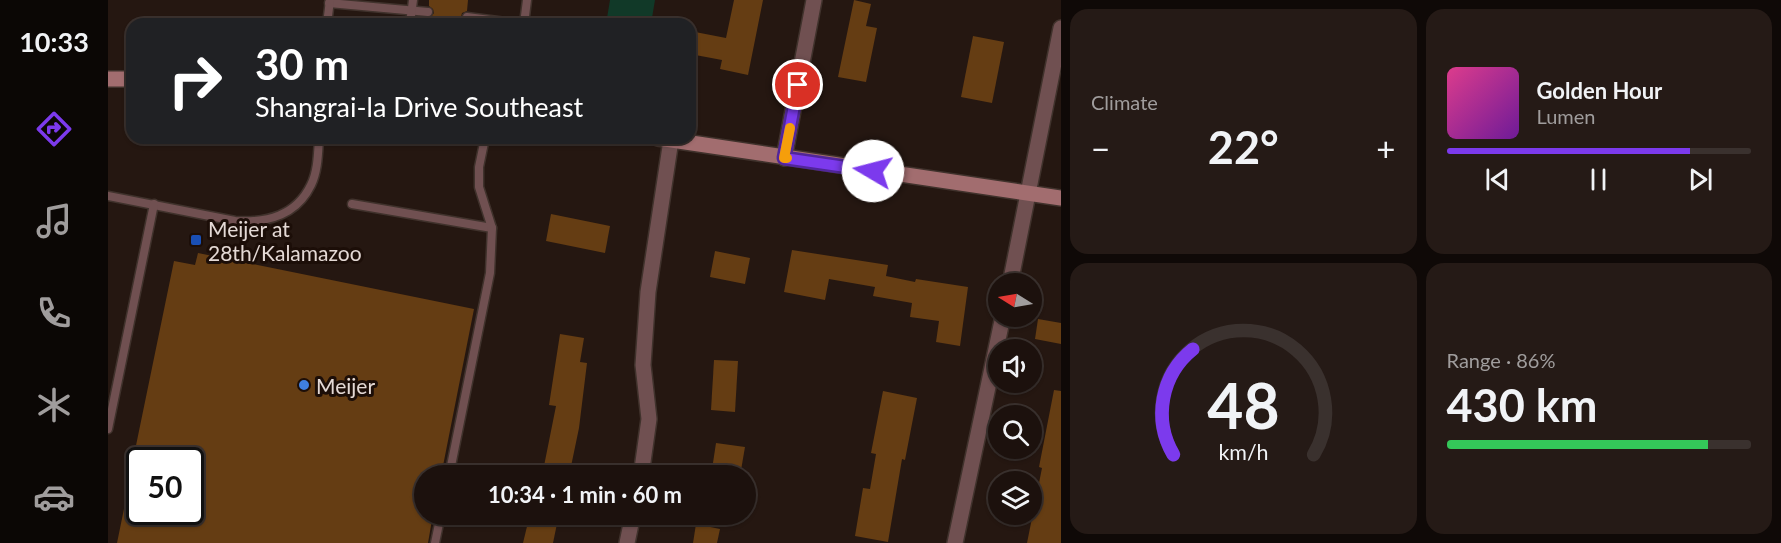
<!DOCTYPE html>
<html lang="en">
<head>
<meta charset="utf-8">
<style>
  body { margin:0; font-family:Lato,sans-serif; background:#251a16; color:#f1f3f6; height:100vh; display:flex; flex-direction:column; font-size:22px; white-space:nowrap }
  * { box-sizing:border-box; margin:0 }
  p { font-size:20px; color:#a09d9d }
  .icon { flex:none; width:33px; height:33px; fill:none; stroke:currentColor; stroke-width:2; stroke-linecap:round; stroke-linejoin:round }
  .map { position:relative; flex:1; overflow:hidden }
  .side { display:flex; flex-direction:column; gap:9px; padding:9px; background:#0f0907; width:720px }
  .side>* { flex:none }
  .hud { position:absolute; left:18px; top:18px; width:570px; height:126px; border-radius:18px; box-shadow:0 2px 4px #0004,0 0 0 2px #3a312e; background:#202124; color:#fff; overflow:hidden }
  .needle { width:39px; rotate:281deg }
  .fabs { position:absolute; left:880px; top:273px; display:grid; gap:12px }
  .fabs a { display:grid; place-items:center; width:54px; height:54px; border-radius:50%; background:#1c110d; box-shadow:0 2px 4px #0004,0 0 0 2px #3a312e; font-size:30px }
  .speed { position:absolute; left:18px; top:447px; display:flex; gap:12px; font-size:30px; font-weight:700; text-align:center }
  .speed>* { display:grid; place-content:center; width:78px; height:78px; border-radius:50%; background:#1c110d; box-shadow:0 2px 4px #0004,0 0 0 2px #3a312e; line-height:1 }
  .speed .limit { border:3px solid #111; border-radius:9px; background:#fff; color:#111 }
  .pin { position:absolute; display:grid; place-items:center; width:51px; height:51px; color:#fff; margin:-26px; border:3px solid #fff; border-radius:50%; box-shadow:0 2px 6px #0007 }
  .me { position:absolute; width:66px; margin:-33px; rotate:278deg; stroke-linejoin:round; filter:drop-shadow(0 0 4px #0008) }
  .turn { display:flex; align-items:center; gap:21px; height:126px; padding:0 30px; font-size:27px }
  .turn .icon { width:78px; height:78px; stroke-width:2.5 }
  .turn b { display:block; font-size:42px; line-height:51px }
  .big { font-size:45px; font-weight:700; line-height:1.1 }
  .side .tile { flex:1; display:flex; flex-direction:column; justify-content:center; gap:9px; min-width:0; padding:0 21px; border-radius:18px; background:#251a16 }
  .side .dial { align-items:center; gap:0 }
  .dial svg { height:156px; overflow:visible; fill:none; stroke:#3a312e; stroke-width:7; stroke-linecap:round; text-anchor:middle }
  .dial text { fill:#f1f3f6; stroke:none }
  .song { display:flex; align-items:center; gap:18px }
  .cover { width:72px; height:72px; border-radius:9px; background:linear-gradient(135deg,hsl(330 70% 55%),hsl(280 70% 35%)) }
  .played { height:6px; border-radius:3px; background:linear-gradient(90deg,#7c3aed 80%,#3a312e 80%) }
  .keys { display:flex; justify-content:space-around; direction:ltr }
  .heat { display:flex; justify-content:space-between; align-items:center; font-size:33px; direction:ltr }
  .charge { height:9px; border-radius:4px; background:linear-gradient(90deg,#34c759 86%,#3a312e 0) }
  .side .tiles { flex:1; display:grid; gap:9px; grid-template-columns:repeat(2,1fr) }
  .trip { position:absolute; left:306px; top:465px; width:342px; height:60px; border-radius:30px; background:#1c110d; box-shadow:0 2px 4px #0004,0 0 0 2px #3a312e; font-weight:700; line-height:60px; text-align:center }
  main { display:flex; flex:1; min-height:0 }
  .menu { display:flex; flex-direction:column; width:108px; justify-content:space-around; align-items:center; background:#0b0705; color:#a09d9d }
  .menu .icon { width:42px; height:42px }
  .menu .selected { color:#7c3aed }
  .menu b { font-size:27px; color:#f1f3f6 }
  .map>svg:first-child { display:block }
</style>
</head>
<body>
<main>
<nav class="menu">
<b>10:33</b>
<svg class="icon selected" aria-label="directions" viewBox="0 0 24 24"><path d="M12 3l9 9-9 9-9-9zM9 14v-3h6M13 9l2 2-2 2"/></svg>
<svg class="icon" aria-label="music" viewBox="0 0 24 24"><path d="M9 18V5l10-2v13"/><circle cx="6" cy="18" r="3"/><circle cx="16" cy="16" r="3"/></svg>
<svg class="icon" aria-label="phone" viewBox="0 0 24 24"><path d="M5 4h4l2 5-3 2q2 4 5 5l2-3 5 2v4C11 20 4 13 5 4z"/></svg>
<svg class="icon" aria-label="climate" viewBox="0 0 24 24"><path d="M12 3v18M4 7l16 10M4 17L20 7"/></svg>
<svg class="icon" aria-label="car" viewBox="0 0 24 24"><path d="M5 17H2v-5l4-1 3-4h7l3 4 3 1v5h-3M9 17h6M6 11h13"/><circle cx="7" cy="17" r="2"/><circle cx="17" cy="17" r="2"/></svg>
</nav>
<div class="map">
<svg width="953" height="543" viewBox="0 0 953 543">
  <rect width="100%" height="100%" fill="#251711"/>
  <polygon fill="#113928" points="502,0 547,0 543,24 498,24"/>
  <g fill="#653d13">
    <polygon points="321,0 360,0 359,11 354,13 353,17 358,24 319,24 320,18 323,17 326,13 325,9 321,6"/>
    <polygon points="626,0 655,0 640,75 612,69 614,60 582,54 582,31 618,38"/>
    <polygon points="746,0 763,4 758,26 769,28 758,82 730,77"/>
    <polygon points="865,36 896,42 884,103 853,97"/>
    <polygon points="443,214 502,226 497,253 438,241"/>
    <polygon points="684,250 780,265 778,276 807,282 808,279 860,287 852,346 828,342 831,321 802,317 804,303 765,296 767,287 721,279 717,300 676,292"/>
    <polygon points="607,251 642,258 637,284 602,277"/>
    <polygon points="90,253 366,309 333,476 316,476 316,514 325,514 320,543 9,543 25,465 32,466 32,512 82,512 82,460 25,460 66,261 87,265"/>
    <polygon points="930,319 953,323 953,344 927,339"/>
    <polygon points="452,334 476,338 472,362 479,363 471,428 461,476 434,476 448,406 441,405"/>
    <polygon points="606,360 630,361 627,412 603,410"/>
    <polygon points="946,390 953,391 953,543 919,543 934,468 931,467"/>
    <polygon points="775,391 809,398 797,460 794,459 780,542 747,536 755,488 762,489 768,454 763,453"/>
    <polygon points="608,443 637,447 632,476 603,476"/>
    <polygon points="422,514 451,514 445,543 415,543"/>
    <polygon points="588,524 612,529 609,543 585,543"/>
  </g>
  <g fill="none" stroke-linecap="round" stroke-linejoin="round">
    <defs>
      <g id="service">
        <polyline points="221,3 320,12"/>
        <polyline points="359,17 414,24"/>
        <polyline points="219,24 222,0"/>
        <polyline points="302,24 305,0"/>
        <polyline points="416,24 419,0"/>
        <path d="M0,196L127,221C159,223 188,216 203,185C210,171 210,153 211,138"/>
        <polyline points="244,204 384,228"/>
        <polyline points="0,429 46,204"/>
        <polyline points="341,476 382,273 384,228 371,187 371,167 377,138"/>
        <polyline points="327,543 333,514"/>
      </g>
      <g id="minor">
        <polyline points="676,158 706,0"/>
        <polyline points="902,284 953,28"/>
        <polyline points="533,476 541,419 535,365 540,292 563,140"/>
        <polyline points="519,543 525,514"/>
        <polyline points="847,543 895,316"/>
      </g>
      <g id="secondary">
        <polyline points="0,79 24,79"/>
        <polyline points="550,138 953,198"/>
      </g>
    </defs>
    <use href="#service" stroke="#40322c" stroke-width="11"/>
    <use href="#minor" stroke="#40322c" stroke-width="18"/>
    <use href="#secondary" stroke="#40322c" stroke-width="18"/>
    <use href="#service" stroke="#705051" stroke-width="8"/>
    <use href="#minor" stroke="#705051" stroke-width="15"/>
    <use href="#secondary" stroke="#a26d6f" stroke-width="15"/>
  </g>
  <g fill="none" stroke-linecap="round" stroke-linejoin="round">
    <defs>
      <polyline id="route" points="690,85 676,158 765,171"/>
    </defs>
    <use href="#route" stroke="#51269a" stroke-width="15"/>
    <use href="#route" stroke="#7c3aed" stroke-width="10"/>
    <polyline stroke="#f59e0b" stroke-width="10" points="679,158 676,158 682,128"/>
  </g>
  <rect fill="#1a4fb4" stroke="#1c0e08" stroke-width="2" x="82" y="234" width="12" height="12" rx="3"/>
  <circle fill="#3f7fe0" stroke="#1c0e08" stroke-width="2" cx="196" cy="385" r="6"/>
  <g text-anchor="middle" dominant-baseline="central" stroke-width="6" stroke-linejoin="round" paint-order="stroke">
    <g font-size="21" fill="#e4d9d5" stroke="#1c0e08" text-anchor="start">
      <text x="100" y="228">Meijer at<tspan x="100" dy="24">28th/Kalamazoo</tspan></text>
      <text x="208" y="385">Meijer</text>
    </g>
  </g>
</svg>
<div class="fabs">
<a><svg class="needle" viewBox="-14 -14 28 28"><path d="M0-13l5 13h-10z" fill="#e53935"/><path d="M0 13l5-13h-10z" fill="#a09d9d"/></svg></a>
<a><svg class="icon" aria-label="sound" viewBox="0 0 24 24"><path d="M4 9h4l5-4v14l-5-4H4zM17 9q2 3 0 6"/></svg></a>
<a><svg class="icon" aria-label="search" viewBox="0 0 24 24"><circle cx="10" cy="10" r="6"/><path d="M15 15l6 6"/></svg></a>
<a><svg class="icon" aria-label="layers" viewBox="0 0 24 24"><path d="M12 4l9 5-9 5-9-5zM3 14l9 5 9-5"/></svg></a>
</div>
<div class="speed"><div class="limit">50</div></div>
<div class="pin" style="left:690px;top:85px;background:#d93025"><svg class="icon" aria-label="arrive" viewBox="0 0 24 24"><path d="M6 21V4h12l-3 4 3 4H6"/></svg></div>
<svg class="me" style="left:765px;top:171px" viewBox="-20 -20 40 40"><circle r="19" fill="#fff"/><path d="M0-13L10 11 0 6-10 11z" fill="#7c3aed"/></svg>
<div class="trip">10:34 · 1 min · 60 m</div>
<div class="hud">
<div class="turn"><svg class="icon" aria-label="right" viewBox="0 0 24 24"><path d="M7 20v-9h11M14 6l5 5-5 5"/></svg><div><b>30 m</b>Shangrai-la Drive Southeast</div></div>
</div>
</div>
<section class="side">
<div class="tiles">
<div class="tile"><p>Climate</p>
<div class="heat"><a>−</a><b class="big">22°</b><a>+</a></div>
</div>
<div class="tile">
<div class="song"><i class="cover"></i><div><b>Golden Hour</b><p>Lumen</p></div></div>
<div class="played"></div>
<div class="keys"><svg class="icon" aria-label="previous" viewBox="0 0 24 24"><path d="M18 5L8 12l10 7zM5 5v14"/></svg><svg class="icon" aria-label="pause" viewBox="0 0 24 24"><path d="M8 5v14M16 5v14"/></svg><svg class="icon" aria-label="next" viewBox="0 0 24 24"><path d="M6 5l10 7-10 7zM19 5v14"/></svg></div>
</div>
<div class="tile dial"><svg viewBox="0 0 100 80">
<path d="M14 69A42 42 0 1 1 86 69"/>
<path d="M14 69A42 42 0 0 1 24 15" stroke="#7c3aed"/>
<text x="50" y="56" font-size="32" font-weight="700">48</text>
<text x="50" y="72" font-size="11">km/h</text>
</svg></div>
<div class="tile"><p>Range · 86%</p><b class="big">430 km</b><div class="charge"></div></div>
</div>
</section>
</main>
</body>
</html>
